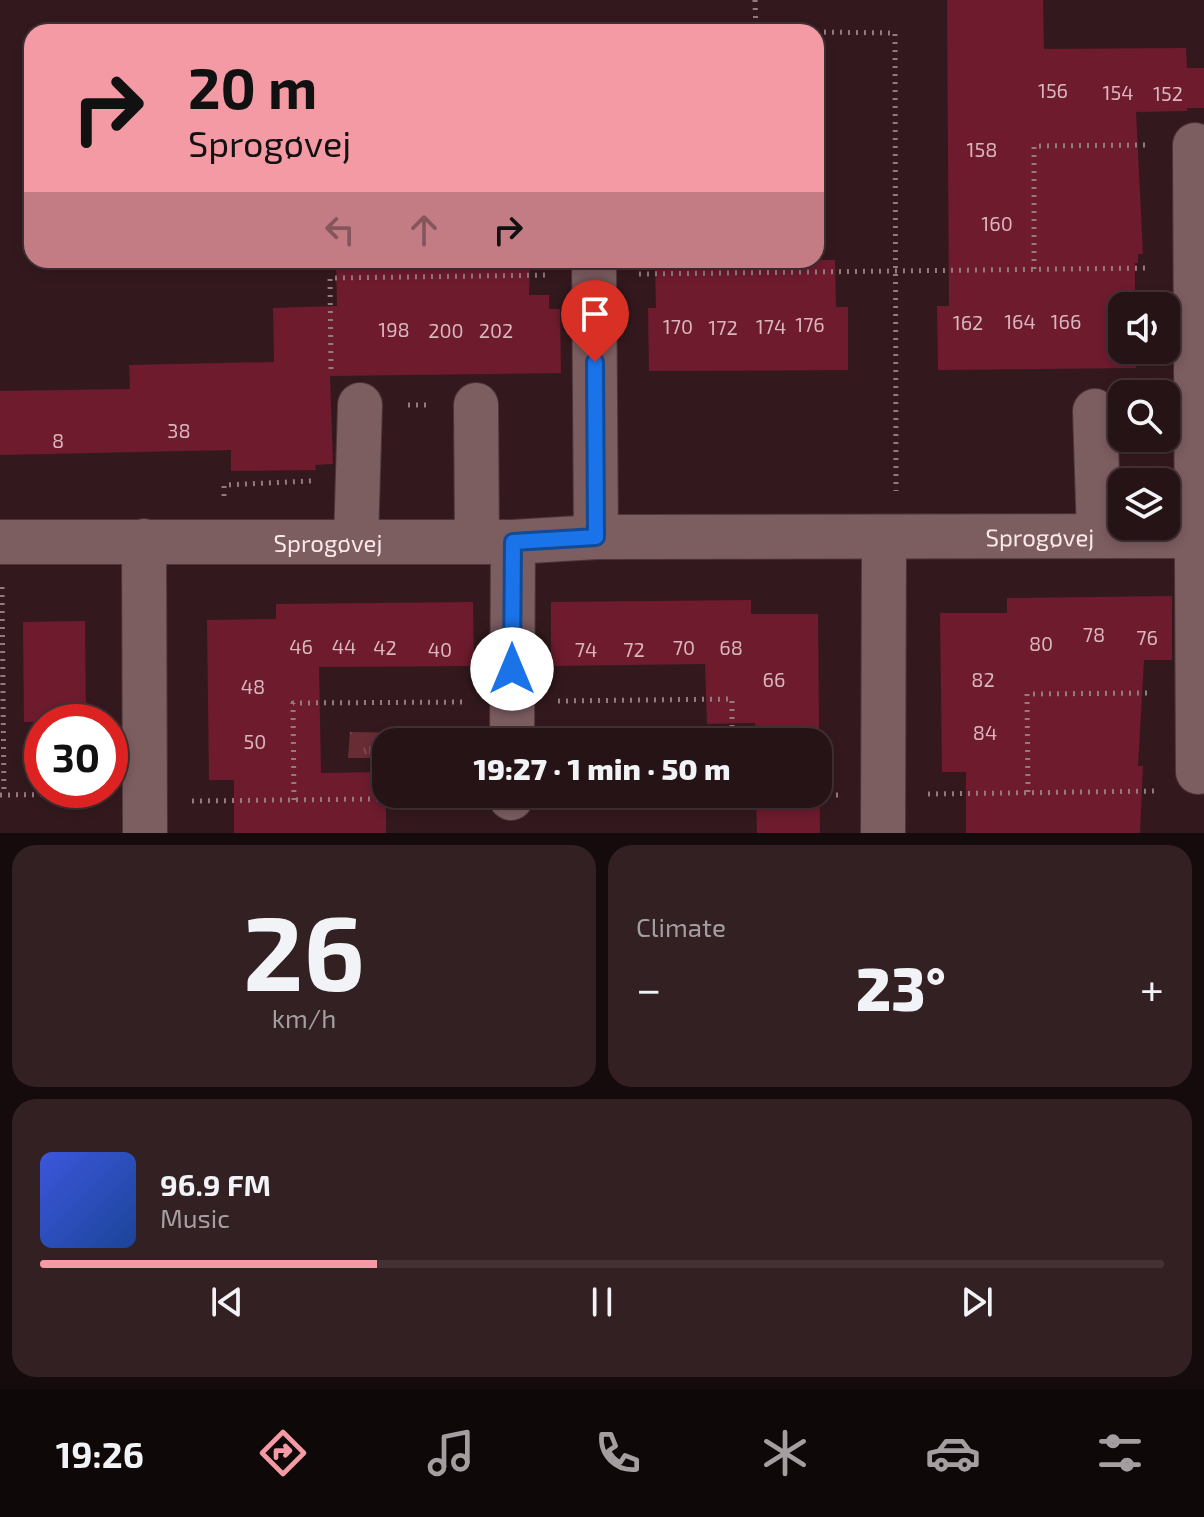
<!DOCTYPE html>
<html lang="en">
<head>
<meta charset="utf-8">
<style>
  body { margin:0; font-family:"Exo 2",sans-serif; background:#322023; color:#f1f3f6; height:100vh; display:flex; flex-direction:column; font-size:30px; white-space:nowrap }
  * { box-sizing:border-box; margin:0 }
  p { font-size:26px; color:#a49ea1 }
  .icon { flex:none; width:44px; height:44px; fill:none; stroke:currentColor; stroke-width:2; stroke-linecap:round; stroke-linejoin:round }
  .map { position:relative; height:833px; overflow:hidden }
  .drawer { display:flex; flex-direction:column; gap:12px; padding:12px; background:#150a0c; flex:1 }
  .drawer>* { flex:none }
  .top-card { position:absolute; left:24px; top:24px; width:800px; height:244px; border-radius:24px; box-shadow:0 4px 12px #0003,0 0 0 2px #423235; background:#f49aa5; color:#111; overflow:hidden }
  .tools { position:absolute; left:1108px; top:292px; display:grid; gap:16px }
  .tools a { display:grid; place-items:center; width:72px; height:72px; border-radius:16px; background:#261316; box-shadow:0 4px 12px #0003,0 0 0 2px #423235; font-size:40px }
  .speed { position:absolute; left:24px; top:704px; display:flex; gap:16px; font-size:40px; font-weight:700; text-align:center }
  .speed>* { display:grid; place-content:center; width:104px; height:104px; border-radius:50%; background:#261316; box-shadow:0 4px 12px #0003,0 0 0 2px #423235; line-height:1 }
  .speed .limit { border:12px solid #d22; background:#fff; color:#111 }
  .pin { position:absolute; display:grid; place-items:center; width:68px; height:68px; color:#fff; margin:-82px -34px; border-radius:50% 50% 50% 0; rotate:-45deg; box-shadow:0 0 8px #0007 }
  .pin .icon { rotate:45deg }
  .me { position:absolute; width:88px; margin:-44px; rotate:0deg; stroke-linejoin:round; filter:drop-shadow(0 0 6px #0008) }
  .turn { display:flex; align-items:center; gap:28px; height:168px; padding:0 32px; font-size:36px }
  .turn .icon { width:104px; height:104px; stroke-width:2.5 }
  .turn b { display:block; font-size:56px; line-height:68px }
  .lanes { display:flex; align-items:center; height:76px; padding:0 32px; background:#0003; justify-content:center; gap:40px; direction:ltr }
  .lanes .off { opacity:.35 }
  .big { font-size:60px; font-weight:800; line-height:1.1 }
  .drawer .card { flex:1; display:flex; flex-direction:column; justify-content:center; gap:12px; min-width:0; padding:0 28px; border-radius:24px; background:#322023 }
  .drawer .dial { align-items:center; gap:0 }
  .dial b { font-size:104px; line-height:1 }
  .song { display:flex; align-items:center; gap:24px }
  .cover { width:96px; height:96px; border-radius:12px; background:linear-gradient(135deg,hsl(230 70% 55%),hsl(220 70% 35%)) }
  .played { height:8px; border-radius:4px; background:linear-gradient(90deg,#f49aa5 30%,#423235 30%) }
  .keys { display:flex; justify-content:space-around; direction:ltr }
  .heat { display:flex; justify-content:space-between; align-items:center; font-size:44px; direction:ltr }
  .drawer .tiles { flex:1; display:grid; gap:12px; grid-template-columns:1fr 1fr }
  .card:last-child { grid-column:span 2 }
  .trip { position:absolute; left:372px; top:728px; width:460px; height:80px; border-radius:24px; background:#261316; box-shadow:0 4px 12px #0003,0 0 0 2px #423235; font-weight:800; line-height:80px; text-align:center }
  .dock { display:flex; height:128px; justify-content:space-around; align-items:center; background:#0f0809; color:#a49ea1 }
  .dock .icon { width:56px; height:56px }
  .dock .selected { color:#f49aa5 }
  .dock b { font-size:36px; color:#f1f3f6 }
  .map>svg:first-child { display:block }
</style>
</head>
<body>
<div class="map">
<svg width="1204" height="833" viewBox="0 0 1204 833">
  <defs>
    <pattern id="park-tufts" width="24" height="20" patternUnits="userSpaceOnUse" patternTransform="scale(2)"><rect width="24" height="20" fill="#682c35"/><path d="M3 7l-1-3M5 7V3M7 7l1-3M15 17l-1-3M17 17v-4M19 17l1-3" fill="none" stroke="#7e4b52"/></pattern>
  </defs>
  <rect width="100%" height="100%" fill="#33191d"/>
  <polygon fill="url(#park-tufts)" points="350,732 407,733 407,742 386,742 386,758 348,758"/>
  <g fill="#6e1b2e">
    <polygon points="947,0 1043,0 1044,49 1186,48 1187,68 1204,68 1204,108 1187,108 1187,111 1136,112 1143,254 1138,254 1138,263 1135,263 1135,306 1122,306 1122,350 1136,350 1136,368 938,370 937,306 949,306"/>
    <polygon points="336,260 530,260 529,295 549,295 549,309 560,309 561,373 330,376 333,464 315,465 316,470 231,471 231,450 0,455 0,391 130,389 129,365 274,362 273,308 337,306"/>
    <polygon points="655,260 835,260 836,307 848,307 848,370 649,371 648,308 656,308"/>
    <polygon points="1172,596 1172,660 1144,660 1138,766 1143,766 1140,833 966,833 966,772 942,772 940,613 1007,613 1007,598"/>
    <polygon points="751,600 751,614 818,614 820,833 757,833 756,794 818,794 818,742 756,742 755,723 707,724 705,664 551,666 551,602"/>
    <polygon points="473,602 474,666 319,667 321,773 386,772 386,833 234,833 234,780 209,780 207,620 276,619 276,604"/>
    <polygon points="85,621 86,722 24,722 23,622"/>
  </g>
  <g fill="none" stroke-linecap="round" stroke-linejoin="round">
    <defs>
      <g id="minor">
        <polyline points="1195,145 1198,772"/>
        <polyline points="594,260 596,537"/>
        <polyline points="476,405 477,542"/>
        <polyline points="1095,411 1099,534"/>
        <polyline points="144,541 145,833"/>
        <polyline points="356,541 360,405"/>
        <path id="s1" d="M0,542H513L596,537L1196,536"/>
        <polyline points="512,742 513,542"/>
        <polyline points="511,798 511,794"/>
        <polyline points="883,833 884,538"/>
      </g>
    </defs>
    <use href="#minor" stroke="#4c3639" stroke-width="46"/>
    <g stroke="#917b7d" stroke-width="5" stroke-dasharray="2 6" stroke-linecap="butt">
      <polyline points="755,0 756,32 795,32"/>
      <polyline points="816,32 895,33 896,491"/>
      <polyline points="422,260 422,276"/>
      <polyline points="747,260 747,272"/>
      <polyline points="1034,269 1034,146 1147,145"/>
      <polyline points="639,274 1149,268"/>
      <polyline points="331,369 330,278 549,275"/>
      <polyline points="408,405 430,405"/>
      <polyline points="224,496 224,485 311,481"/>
      <polyline points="2,587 4,795"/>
      <polyline points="558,701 732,699 732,742"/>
      <polyline points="1028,792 1027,694 1152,693"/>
      <polyline points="928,794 1158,791"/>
      <polyline points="0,795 99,794"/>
      <polyline points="556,797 838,795"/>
      <polyline points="294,800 293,703 468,702"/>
      <polyline points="192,801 466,798"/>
    </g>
    <use href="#minor" stroke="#7c5d60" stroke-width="44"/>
  </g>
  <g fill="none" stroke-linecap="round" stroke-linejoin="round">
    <defs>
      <polyline id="route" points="512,669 513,542 596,537 595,362"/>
    </defs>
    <use href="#route" stroke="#114b97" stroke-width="20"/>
    <use href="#route" stroke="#1a73e8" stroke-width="14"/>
  </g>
  <g text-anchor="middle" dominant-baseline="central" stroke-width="8" stroke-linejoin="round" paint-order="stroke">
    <g font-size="20" fill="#d8b6bb">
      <text x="1053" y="90">156</text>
      <text x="1118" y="92">154</text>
      <text x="1168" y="93">152</text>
      <text x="982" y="149">158</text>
      <text x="997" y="223">160</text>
      <text x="1020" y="321">164</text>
      <text x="1066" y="321">166</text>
      <text x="968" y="322">162</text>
      <text x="810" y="324">176</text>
      <text x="678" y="326">170</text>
      <text x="771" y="326">174</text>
      <text x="723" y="327">172</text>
      <text x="394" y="329">198</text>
      <text x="446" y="330">200</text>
      <text x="496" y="330">202</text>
      <text x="179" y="430">38</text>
      <text x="58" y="440">8</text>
      <text x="1094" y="634">78</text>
      <text x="1147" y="637">76</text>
      <text x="1041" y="643">80</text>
      <text x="301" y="646">46</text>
      <text x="344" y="646">44</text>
      <text x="385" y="647">42</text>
      <text x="684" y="647">70</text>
      <text x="731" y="647">68</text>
      <text x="440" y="649">40</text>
      <text x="586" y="649">74</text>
      <text x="634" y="649">72</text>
      <text x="774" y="679">66</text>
      <text x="983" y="679">82</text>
      <text x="253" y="686">48</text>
      <text x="985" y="732">84</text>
      <text x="255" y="741">50</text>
    </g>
    <g font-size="24" fill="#fbe9ea" stroke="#33191d">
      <text stroke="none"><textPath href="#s1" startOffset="1040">Sprogøvej</textPath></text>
      <text stroke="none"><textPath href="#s1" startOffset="328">Sprogøvej</textPath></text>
    </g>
  </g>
</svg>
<div class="tools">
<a><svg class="icon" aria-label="sound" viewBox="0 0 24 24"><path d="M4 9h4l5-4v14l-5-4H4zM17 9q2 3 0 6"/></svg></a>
<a><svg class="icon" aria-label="search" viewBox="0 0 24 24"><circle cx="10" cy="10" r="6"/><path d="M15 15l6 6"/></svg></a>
<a><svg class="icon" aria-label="layers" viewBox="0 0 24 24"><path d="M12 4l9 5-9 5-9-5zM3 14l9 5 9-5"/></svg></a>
</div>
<div class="speed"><div class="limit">30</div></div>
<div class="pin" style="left:595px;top:362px;background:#d93025"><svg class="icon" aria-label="arrive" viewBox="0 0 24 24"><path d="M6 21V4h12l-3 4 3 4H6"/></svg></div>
<svg class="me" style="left:512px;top:669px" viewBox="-20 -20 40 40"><circle r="19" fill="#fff"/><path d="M0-13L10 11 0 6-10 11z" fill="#1a73e8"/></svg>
<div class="trip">19:27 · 1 min · 50 m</div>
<div class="top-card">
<div class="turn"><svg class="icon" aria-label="right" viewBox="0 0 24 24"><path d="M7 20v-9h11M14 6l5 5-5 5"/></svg><div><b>20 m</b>Sprogøvej</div></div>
<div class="lanes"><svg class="icon off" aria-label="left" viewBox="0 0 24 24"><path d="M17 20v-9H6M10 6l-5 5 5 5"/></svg><svg class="icon off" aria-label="ahead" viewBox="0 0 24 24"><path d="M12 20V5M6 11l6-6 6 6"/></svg><svg class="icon" aria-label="right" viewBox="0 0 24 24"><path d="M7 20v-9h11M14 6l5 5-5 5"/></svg></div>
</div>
</div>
<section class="drawer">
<div class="tiles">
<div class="card dial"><b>26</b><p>km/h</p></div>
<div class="card"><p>Climate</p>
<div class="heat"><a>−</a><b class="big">23°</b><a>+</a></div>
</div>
<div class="card">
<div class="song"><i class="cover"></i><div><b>96.9 FM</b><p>Music</p></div></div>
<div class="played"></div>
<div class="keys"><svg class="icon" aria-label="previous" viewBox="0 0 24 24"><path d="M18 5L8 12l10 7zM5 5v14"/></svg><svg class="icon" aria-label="pause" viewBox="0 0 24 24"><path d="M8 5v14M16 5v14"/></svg><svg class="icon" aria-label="next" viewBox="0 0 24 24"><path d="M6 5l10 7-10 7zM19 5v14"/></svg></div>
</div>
</div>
</section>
<nav class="dock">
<b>19:26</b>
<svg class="icon selected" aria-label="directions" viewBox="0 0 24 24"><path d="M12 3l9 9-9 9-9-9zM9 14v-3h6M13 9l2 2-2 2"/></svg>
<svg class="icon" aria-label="music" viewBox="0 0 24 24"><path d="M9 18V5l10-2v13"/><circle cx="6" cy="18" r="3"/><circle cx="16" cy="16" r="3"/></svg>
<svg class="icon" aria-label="phone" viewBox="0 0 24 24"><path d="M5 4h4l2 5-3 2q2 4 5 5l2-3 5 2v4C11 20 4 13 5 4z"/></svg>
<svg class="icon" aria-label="climate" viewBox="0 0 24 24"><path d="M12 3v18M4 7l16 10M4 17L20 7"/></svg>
<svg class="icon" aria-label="car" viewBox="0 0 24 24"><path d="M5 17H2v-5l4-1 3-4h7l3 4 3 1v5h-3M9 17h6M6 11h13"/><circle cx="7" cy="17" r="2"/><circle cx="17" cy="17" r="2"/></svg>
<svg class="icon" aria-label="filters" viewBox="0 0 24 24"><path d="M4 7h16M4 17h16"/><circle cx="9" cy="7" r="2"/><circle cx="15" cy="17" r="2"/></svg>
</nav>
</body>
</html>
